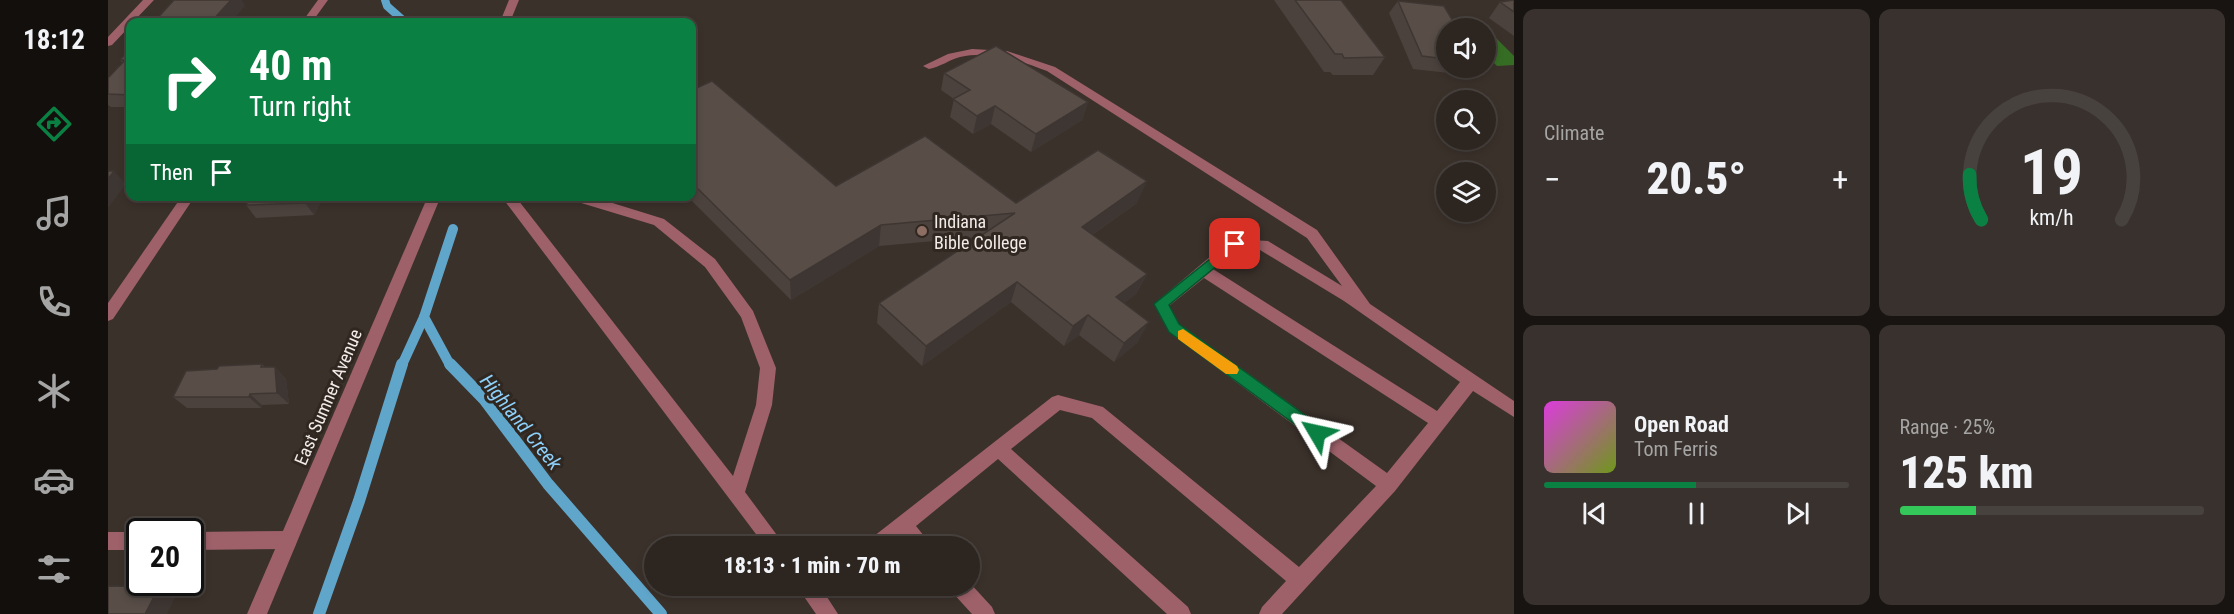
<!DOCTYPE html>
<html lang="en">
<head>
<meta charset="utf-8">
<style>
  body { margin:0; font-family:"Roboto Condensed",sans-serif; background:#38312d; color:#f1f3f6; height:100vh; display:flex; flex-direction:column; font-size:22px; white-space:nowrap }
  * { box-sizing:border-box; margin:0 }
  p { font-size:20px; color:#a6a5a5 }
  .icon { flex:none; width:33px; height:33px; fill:none; stroke:currentColor; stroke-width:2; stroke-linecap:round; stroke-linejoin:round }
  .map { position:relative; flex:1; overflow:hidden }
  .drawer { display:flex; flex-direction:column; gap:9px; padding:9px; background:#181412; width:720px }
  .drawer>* { flex:none }
  .top-card { position:absolute; left:18px; top:18px; width:570px; height:183px; border-radius:12px; box-shadow:0 3px 9px #0003,0 0 0 2px #48423e; background:#0b8043; color:#fff; overflow:hidden }
  .buttons { position:absolute; left:1328px; top:18px; display:grid; gap:12px }
  .buttons a { display:grid; place-items:center; width:60px; height:60px; border-radius:50%; background:#2c2520; box-shadow:0 3px 9px #0003,0 0 0 2px #48423e; font-size:30px }
  .speed { position:absolute; left:18px; top:518px; display:flex; gap:12px; font-size:30px; font-weight:700; text-align:center }
  .speed>* { display:grid; place-content:center; width:78px; height:78px; border-radius:50%; background:#2c2520; box-shadow:0 3px 9px #0003,0 0 0 2px #48423e; line-height:1 }
  .speed .limit { border:3px solid #111; border-radius:9px; background:#fff; color:#111 }
  .pin { position:absolute; display:grid; place-items:center; width:51px; height:51px; color:#fff; margin:-26px; border-radius:12px; box-shadow:0 3px 9px #0006 }
  .me { position:absolute; width:66px; margin:-33px; rotate:306deg; stroke-linejoin:round; filter:drop-shadow(0 0 4px #0008) }
  .turn { display:flex; align-items:center; gap:21px; height:126px; padding:0 24px; font-size:27px }
  .turn .icon { width:78px; height:78px; stroke-width:2.5 }
  .turn b { display:block; font-size:42px; line-height:51px }
  .then { display:flex; align-items:center; height:57px; padding:0 24px; background:#0003; gap:12px; font-size:22px }
  .big { font-size:45px; font-weight:800; line-height:1.1 }
  .drawer .tile { flex:1; display:flex; flex-direction:column; justify-content:center; gap:9px; min-width:0; padding:0 21px; border-radius:12px; background:#38312d }
  .drawer .dial { align-items:center; gap:0 }
  .dial svg { height:156px; overflow:visible; fill:none; stroke:#48423e; stroke-width:7; stroke-linecap:round; text-anchor:middle }
  .dial text { fill:#f1f3f6; stroke:none }
  .song { display:flex; align-items:center; gap:18px }
  .cover { width:72px; height:72px; border-radius:9px; background:linear-gradient(135deg,hsl(300 70% 55%),hsl(80 70% 35%)) }
  .played { height:6px; border-radius:3px; background:linear-gradient(90deg,#0b8043 50%,#48423e 50%) }
  .keys { display:flex; justify-content:space-around; direction:ltr }
  .heat { display:flex; justify-content:space-between; align-items:center; font-size:33px; direction:ltr }
  .charge { height:9px; border-radius:4px; background:linear-gradient(90deg,#34c759 25%,#48423e 0) }
  .drawer .tiles { flex:1; display:grid; gap:9px; grid-template-columns:repeat(2,1fr) }
  .trip { position:absolute; left:536px; top:536px; width:336px; height:60px; border-radius:30px; background:#2c2520; box-shadow:0 3px 9px #0003,0 0 0 2px #48423e; font-weight:800; line-height:60px; text-align:center }
  main { display:flex; flex:1; min-height:0 }
  .tab-bar { display:flex; flex-direction:column; width:108px; justify-content:space-around; align-items:center; background:#120f0d; color:#a6a5a5 }
  .tab-bar .icon { width:42px; height:42px }
  .tab-bar .current { color:#0b8043 }
  .tab-bar b { font-size:27px; color:#f1f3f6 }
  .map>svg:first-child { display:block }
</style>
</head>
<body>
<main>
<nav class="tab-bar">
<b>18:12</b>
<svg class="icon current" aria-label="directions" viewBox="0 0 24 24"><path d="M12 3l9 9-9 9-9-9zM9 14v-3h6M13 9l2 2-2 2"/></svg>
<svg class="icon" aria-label="music" viewBox="0 0 24 24"><path d="M9 18V5l10-2v13"/><circle cx="6" cy="18" r="3"/><circle cx="16" cy="16" r="3"/></svg>
<svg class="icon" aria-label="phone" viewBox="0 0 24 24"><path d="M5 4h4l2 5-3 2q2 4 5 5l2-3 5 2v4C11 20 4 13 5 4z"/></svg>
<svg class="icon" aria-label="climate" viewBox="0 0 24 24"><path d="M12 3v18M4 7l16 10M4 17L20 7"/></svg>
<svg class="icon" aria-label="car" viewBox="0 0 24 24"><path d="M5 17H2v-5l4-1 3-4h7l3 4 3 1v5h-3M9 17h6M6 11h13"/><circle cx="7" cy="17" r="2"/><circle cx="17" cy="17" r="2"/></svg>
<svg class="icon" aria-label="filters" viewBox="0 0 24 24"><path d="M4 7h16M4 17h16"/><circle cx="9" cy="7" r="2"/><circle cx="15" cy="17" r="2"/></svg>
</nav>
<div class="map">
<svg width="1406" height="614" viewBox="0 0 1406 614">
  <rect width="100%" height="100%" fill="#3b312b"/>
  <polygon fill="#366d25" points="1384,34 1406,56 1406,65 1389,66 1377,54 1377,35"/>
  <g fill="none" stroke-linecap="round" stroke-linejoin="round">
    <polyline stroke="#60a6cb" stroke-width="8" points="277,0 279,6 297,22"/>
    <g stroke="#60a6cb" stroke-width="10">
      <polyline points="294,365 316,317"/>
      <polyline points="342,365 316,317 345,229"/>
    </g>
    <g stroke="#60a6cb" stroke-width="12">
      <polyline points="342,364 376,399 440,484 553,614"/>
      <polyline points="211,614 251,501 294,364"/>
    </g>
    <g fill="#9e616a" fill-rule="evenodd">
      <polygon points="210,0 220,0 204,22 194,22"/>
      <path d="M864,49L899,51L947,67L1209,230L1262,304L1406,401V417L1365,391L1287,491L1174,614H1151L1154,607L1178,581L984,418L952,410L903,449L1080,607L1083,614H1059L890,459L808,526L824,546H802L794,537L783,546H759L761,540L944,397L950,395L995,407L1191,567L1268,486L1061,332L1046,304L1122,240L1127,239L1160,241L1234,286L1199,238L939,71C911,60 882,50 852,57C841,60 832,67 821,69L815,66L840,54ZM1130,249L1152,250L1236,301L1352,382L1329,411L1105,269ZM1096,278L1320,423L1279,473L1071,324L1061,306Z"/>
      <polygon points="74,196 87,196 5,319 0,321 0,303"/>
      <polygon points="393,196 407,196 625,476 648,405 652,368 633,317 597,267 546,225 460,199 459,196 482,196 556,219 607,259 645,311 668,368 664,405 637,492 677,546 657,546"/>
      <polygon points="861,582 884,607 887,614 864,614 844,592 841,585 861,585"/>
      <polygon points="688,585 729,585 726,592 719,597 730,614 708,614"/>
    </g>
    <g fill="#9e616a" fill-rule="evenodd">
      <polygon points="35,0 46,0 25,22 22,22 22,26 4,45 0,46 0,37"/>
      <polygon points="180,531 187,534 189,540 187,546 180,549 82,550 82,532"/>
      <rect x="0" y="532" width="32" height="18"/>
    </g>
    <g fill="#9e616a" fill-rule="evenodd">
      <polygon points="401,0 411,0 402,22 392,22"/>
      <polygon points="320,196 333,196 159,614 139,614"/>
    </g>
  </g>
  <g fill="#4c423d">
    <polygon points="1166,0 1233,0 1277,57 1265,75 1225,75 1222,72 1216,72"/>
    <polygon points="1406,0 1406,36 1381,18 1392,2"/>
    <polygon points="1290,1 1338,28 1338,68 1360,68 1356,73 1352,72 1350,74 1305,69 1281,13"/>
    <polygon points="22,48 22,107 3,107 0,105 0,78 14,63 12,60"/>
    <polygon points="836,73 980,102 974,120 923,152 883,124 865,134 842,117 846,99 833,90"/>
    <polygon points="584,90 728,186 908,203 1029,203 984,235 1039,274 1028,294 1016,303 1030,342 1006,362 971,335 956,346 903,302 814,366 769,323 771,303 871,237 771,246 683,300 579,196 584,196"/>
    <polygon points="143,196 216,196 206,215 148,218 138,205"/>
    <polygon points="154,364 157,367 167,367 178,379 181,404 154,405 153,408 79,408 65,397 109,369"/>
  </g>
  <g fill="#3e3632">
    <polygon points="123,0 134,0 137,6 123,22 103,22"/>
    <polygon points="980,102 974,120 923,152 928,134"/>
    <polygon points="887,106 883,124 865,134 869,116"/>
    <polygon points="6,171 18,184 0,208 0,179"/>
    <polygon points="1039,181 1029,203 965,248 974,227"/>
    <polygon points="200,196 216,196 206,215 197,203"/>
    <polygon points="773,225 771,246 683,300 682,280"/>
    <polygon points="1039,274 1028,294 998,317 1008,297"/>
    <polygon points="909,282 903,302 814,366 818,346"/>
    <polygon points="980,315 971,335 956,346 965,326"/>
    <polygon points="1041,322 1030,342 1006,362 1016,343"/>
    <polygon points="167,367 178,379 181,404 169,393"/>
    <polygon points="142,394 154,405 153,408 141,397"/>
    <polygon points="51,587 68,595 59,614 37,614"/>
  </g>
  <g fill="#584d47" stroke="#3e3632" stroke-width="1.5">
    <polygon points="66,0 123,0 103,22 46,22"/>
    <polygon points="1187,0 1233,0 1277,57 1236,58 1234,54 1227,54"/>
    <polygon points="1406,0 1406,12 1392,2"/>
    <polygon points="1290,1 1336,6 1349,28 1338,28 1338,59 1314,56"/>
    <polygon points="888,46 980,102 928,134 887,106 869,116 845,99 862,90 836,73"/>
    <polygon points="22,48 22,95 0,94 0,78 17,60 12,60"/>
    <polygon points="604,81 728,186 817,136 908,203 990,150 1039,181 974,227 1039,274 1008,297 1041,322 1016,343 980,315 965,326 909,282 818,346 771,303 907,213 773,225 682,280 584,183 584,90"/>
    <polygon points="0,171 6,171 0,179"/>
    <polygon points="143,196 200,196 197,203 138,205"/>
    <polygon points="154,364 153,367 167,367 169,393 142,394 141,397 65,397 78,371 109,369 111,366"/>
    <polygon points="0,586 51,587 37,614 0,614"/>
  </g>
  <polygon fill="#0b8043" stroke="#07532c" stroke-width="1.5" points="1127,239 1134,244 1132,247 1061,305 1071,324 1215,428 1217,433 1215,437 1204,437 1061,332 1046,304"/>
  <polygon fill="#f59e0b" points="1075,329 1129,366 1131,370 1129,374 1118,374 1070,339 1070,331"/>
  <circle fill="#8d6e63" stroke="#302721" stroke-width="2" cx="814" cy="231" r="6"/>
  <g text-anchor="middle" dominant-baseline="central" stroke-width="6" stroke-linejoin="round" paint-order="stroke">
    <g font-size="18" fill="#f2ebe8" stroke="#302721" text-anchor="start">
      <text x="826" y="221">Indiana<tspan x="826" dy="21">Bible College</tspan></text>
    </g>
    <g font-size="18" fill="#f2ebe8" stroke="#302721">
      <text transform="translate(220 397) rotate(-67)">East Sumner Avenue</text>
    </g>
    <g font-size="20" font-style="italic" fill="#8dd0fa" stroke="#302721">
      <text transform="translate(413 422) rotate(51)">Highland Creek</text>
    </g>
  </g>
</svg>
<div class="buttons">
<a><svg class="icon" aria-label="sound" viewBox="0 0 24 24"><path d="M4 9h4l5-4v14l-5-4H4zM17 9q2 3 0 6"/></svg></a>
<a><svg class="icon" aria-label="search" viewBox="0 0 24 24"><circle cx="10" cy="10" r="6"/><path d="M15 15l6 6"/></svg></a>
<a><svg class="icon" aria-label="layers" viewBox="0 0 24 24"><path d="M12 4l9 5-9 5-9-5zM3 14l9 5 9-5"/></svg></a>
</div>
<div class="speed"><div class="limit">20</div></div>
<div class="pin" style="left:1127px;top:244px;background:#d93025"><svg class="icon" aria-label="arrive" viewBox="0 0 24 24"><path d="M6 21V4h12l-3 4 3 4H6"/></svg></div>
<svg class="me" style="left:1209px;top:433px" viewBox="-20 -20 40 40"><path d="M0-17L14 15 0 8-14 15z" fill="#0b8043" stroke="#fff" stroke-width="4"/></svg>
<div class="trip">18:13 · 1 min · 70 m</div>
<div class="top-card">
<div class="turn"><svg class="icon" aria-label="right" viewBox="0 0 24 24"><path d="M7 20v-9h11M14 6l5 5-5 5"/></svg><div><b>40 m</b>Turn right</div></div>
<div class="then">Then<svg class="icon" aria-label="arrive" viewBox="0 0 24 24"><path d="M6 21V4h12l-3 4 3 4H6"/></svg></div>
</div>
</div>
<section class="drawer">
<div class="tiles">
<div class="tile"><p>Climate</p>
<div class="heat"><a>−</a><b class="big">20.5°</b><a>+</a></div>
</div>
<div class="tile dial"><svg viewBox="0 0 100 80">
<path d="M14 69A42 42 0 1 1 86 69"/>
<path d="M14 69A42 42 0 0 1 8 46" stroke="#0b8043"/>
<text x="50" y="56" font-size="32" font-weight="700">19</text>
<text x="50" y="72" font-size="11">km/h</text>
</svg></div>
<div class="tile">
<div class="song"><i class="cover"></i><div><b>Open Road</b><p>Tom Ferris</p></div></div>
<div class="played"></div>
<div class="keys"><svg class="icon" aria-label="previous" viewBox="0 0 24 24"><path d="M18 5L8 12l10 7zM5 5v14"/></svg><svg class="icon" aria-label="pause" viewBox="0 0 24 24"><path d="M8 5v14M16 5v14"/></svg><svg class="icon" aria-label="next" viewBox="0 0 24 24"><path d="M6 5l10 7-10 7zM19 5v14"/></svg></div>
</div>
<div class="tile"><p>Range · 25%</p><b class="big">125 km</b><div class="charge"></div></div>
</div>
</section>
</main>
</body>
</html>
